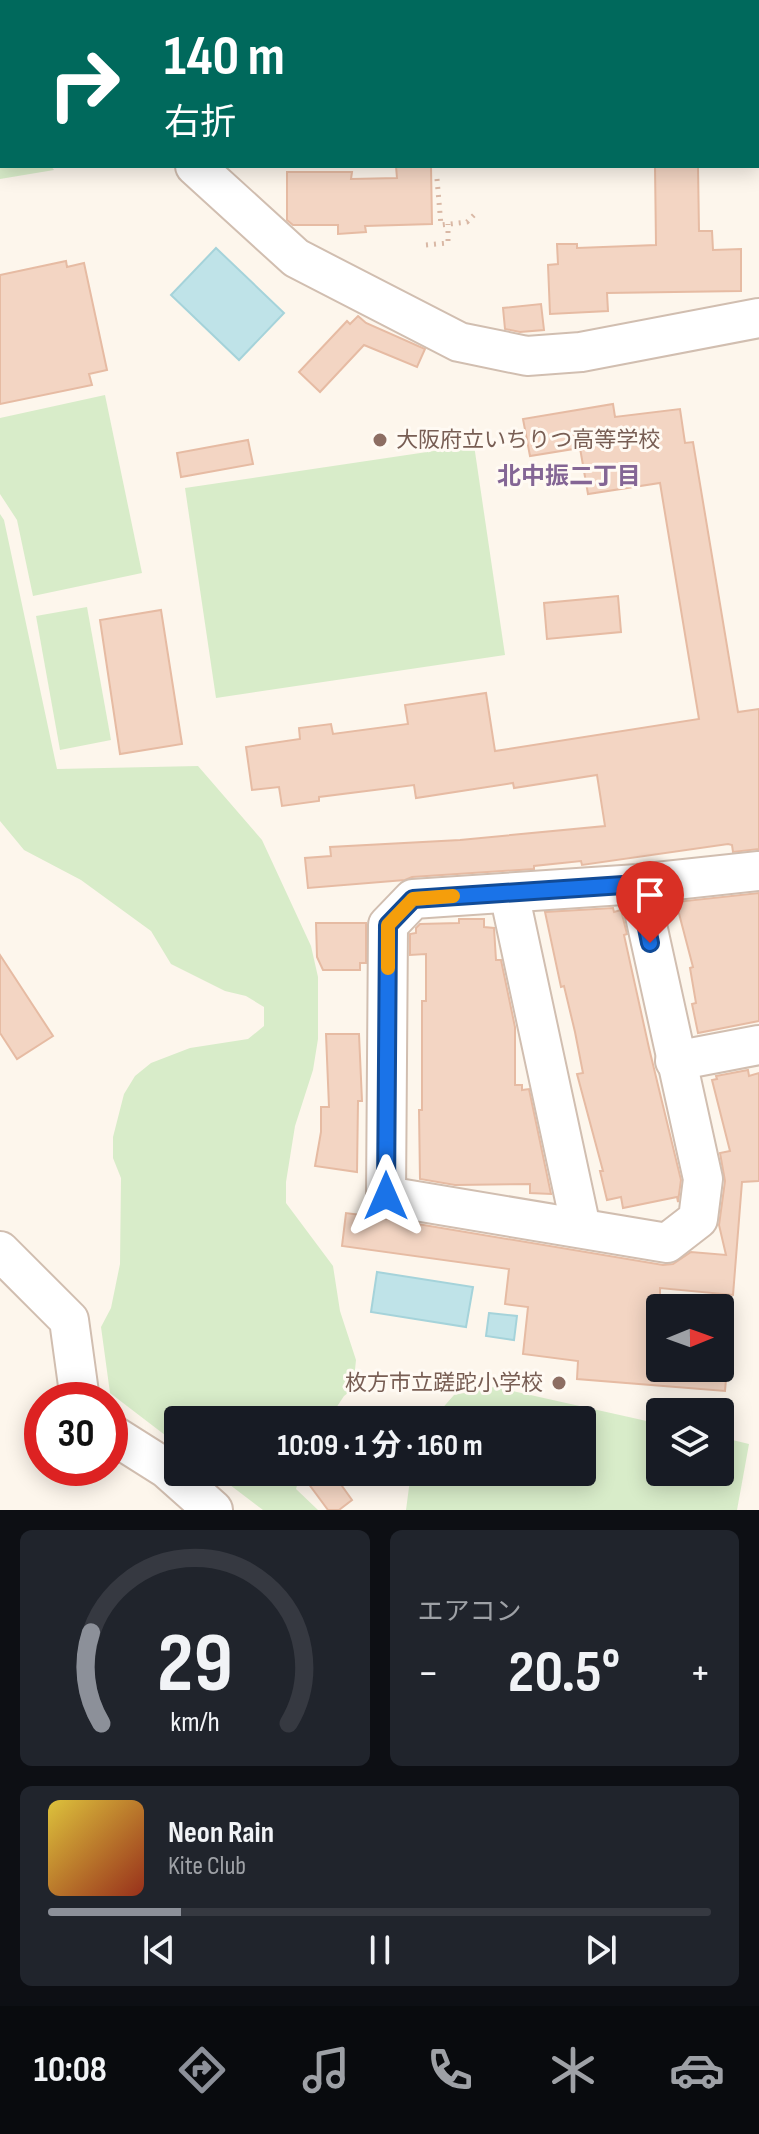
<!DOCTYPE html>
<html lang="ja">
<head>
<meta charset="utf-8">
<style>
  body { margin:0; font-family:"Sofia Sans Condensed","Noto Sans JP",sans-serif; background:#20242c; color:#f1f3f6; height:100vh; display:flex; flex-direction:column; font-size:30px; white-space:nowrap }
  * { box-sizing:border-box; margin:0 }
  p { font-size:26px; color:#9ea1a6 }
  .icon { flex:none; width:44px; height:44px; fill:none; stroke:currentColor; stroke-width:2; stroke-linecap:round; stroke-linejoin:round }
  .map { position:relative; height:1510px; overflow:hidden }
  .panel { display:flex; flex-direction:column; gap:20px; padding:20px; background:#0d0f14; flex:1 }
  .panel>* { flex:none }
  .top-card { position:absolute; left:0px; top:0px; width:760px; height:168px; box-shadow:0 4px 20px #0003; background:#00695c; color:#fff; overflow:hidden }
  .needle { width:52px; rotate:89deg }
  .buttons { position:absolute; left:646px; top:1294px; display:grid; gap:16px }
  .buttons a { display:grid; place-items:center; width:88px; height:88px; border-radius:8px; background:#171b24; box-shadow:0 4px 20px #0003; font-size:40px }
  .speed { position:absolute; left:24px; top:1382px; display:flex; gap:16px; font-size:40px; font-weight:700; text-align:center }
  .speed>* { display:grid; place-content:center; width:104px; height:104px; border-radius:50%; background:#171b24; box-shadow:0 4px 20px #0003; line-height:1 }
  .speed .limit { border:12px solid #d22; background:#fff; color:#111 }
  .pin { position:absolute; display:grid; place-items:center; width:68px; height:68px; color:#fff; margin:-82px -34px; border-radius:50% 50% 50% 0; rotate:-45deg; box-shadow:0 0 8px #0007 }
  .pin .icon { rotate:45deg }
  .me { position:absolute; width:88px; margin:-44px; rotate:0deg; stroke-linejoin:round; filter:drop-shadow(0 0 6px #0008) }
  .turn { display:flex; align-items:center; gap:28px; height:168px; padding:0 32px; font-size:36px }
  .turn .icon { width:104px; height:104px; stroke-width:2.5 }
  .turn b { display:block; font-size:56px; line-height:68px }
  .big { font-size:60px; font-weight:700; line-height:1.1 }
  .panel .widget { flex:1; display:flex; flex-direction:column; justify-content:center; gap:12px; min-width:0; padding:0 28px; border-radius:12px; background:#20242c }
  .panel .dial { align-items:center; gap:0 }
  .dial svg { height:208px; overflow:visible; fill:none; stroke:#363941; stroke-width:7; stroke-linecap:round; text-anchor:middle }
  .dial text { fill:#f1f3f6; stroke:none }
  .song { display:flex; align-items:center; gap:24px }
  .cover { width:96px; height:96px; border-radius:12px; background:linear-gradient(135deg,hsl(50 70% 55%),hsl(10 70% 35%)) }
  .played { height:8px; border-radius:4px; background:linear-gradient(90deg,#8c9099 20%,#363941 20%) }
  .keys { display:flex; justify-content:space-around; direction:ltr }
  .heat { display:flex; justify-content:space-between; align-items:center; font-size:44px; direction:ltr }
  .panel .tiles { flex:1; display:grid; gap:20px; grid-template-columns:1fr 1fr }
  .widget:last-child { grid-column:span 2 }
  .trip { position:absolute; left:164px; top:1406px; width:432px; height:80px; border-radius:8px; background:#171b24; box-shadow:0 4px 20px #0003; font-weight:700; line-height:80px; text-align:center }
  .tab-bar { display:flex; height:128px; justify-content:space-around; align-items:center; background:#090b0e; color:#9ea1a6 }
  .tab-bar .icon { width:56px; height:56px }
  .tab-bar .on { color:#8c9099 }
  .tab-bar b { font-size:36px; color:#f1f3f6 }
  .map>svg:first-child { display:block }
</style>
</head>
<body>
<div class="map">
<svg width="759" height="1510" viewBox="0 0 759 1510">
  <rect width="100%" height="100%" fill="#fdf6ec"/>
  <g fill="#d8ecc9">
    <polygon points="0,101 2,166 51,166 54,170 0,179"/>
    <polygon points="105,395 142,573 33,596 17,520 0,494 0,418"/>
    <polygon points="474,445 505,655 216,698 185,488"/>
    <polygon points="0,514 4,520 57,769 198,766 262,840 311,946 318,977 318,1039 313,1070 295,1126 286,1182 286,1203 333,1266 340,1311 356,1360 353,1389 344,1396 328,1420 178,1420 178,1445 110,1393 101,1327 111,1308 120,1264 121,1178 113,1158 113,1137 124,1094 135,1076 151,1063 190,1048 248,1039 264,1026 264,1007 246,996 225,991 171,964 151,931 81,880 24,850 0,821"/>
    <polygon points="87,607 111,740 60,750 36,616"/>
    <polygon points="494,1387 660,1424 660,1472 720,1472 720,1437 749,1444 737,1510 406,1510 411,1472 582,1472 582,1420 432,1420 454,1395"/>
    <polygon points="213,1472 301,1472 296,1489 318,1510 263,1510"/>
  </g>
  <g fill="#bfe3e8" stroke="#a5d3da" stroke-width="2">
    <polygon points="216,248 284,313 239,360 171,295"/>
    <polygon points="377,1272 473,1287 466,1327 371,1312"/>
    <polygon points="489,1313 517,1316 514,1340 486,1336"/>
  </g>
  <g fill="#f3d5c3" stroke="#e6bba3" stroke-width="2">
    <polygon points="396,166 431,166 432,224 365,226 366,232 338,234 338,225 293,225 287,220 287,172 352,172 351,179 397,178"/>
    <polygon points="655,166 698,166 699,231 712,231 713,250 741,249 741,291 607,293 608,311 550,314 548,265 558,264 557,244 577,244 577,248 656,245"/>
    <polygon points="66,261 67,267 84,263 107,370 89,374 92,385 0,404 0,275"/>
    <polygon points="541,304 544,330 520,332 505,329 503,308"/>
    <polygon points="358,316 366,323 425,349 417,367 364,345 320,392 299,372 347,321 350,324"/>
    <polygon points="613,404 615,417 680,409 685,443 693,442 738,712 759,709 759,849 733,852 732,845 728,844 582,865 581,861 534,866 534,869 412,877 405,880 308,888 305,858 331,856 330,847 460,840 605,826 597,775 514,788 513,783 416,798 414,785 319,797 319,801 282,806 279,787 252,790 246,747 300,739 299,728 331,724 333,734 408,724 405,705 486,693 495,751 699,719 660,483 588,494 580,448 530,456 523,419"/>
    <polygon points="248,440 253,464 181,477 177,453"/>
    <polygon points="618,596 621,632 547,639 544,603"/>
    <polygon points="161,610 182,744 120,754 100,620"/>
    <polygon points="759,893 759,1021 698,1033 692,1004 696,1003 690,968 693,967 676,902"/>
    <polygon points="613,908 614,912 621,910 627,934 624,935 649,1048 681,1180 678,1202 677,1197 623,1208 621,1197 607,1200 600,1171 603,1171 577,1074 583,1073 575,1032 564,986 561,987 545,912"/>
    <polygon points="459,919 484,919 484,927 494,928 496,960 501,960 515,1027 515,1085 522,1085 522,1090 529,1089 551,1194 530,1193 530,1184 455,1185 420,1179 419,1110 422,1110 422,1001 426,1001 426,954 410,955 410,934 416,933 416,928 420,924 459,923"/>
    <polygon points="316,923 366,923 366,963 360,963 360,970 323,970 317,957"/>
    <polygon points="0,955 53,1036 17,1059 0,1033"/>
    <polygon points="326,1034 359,1034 362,1101 358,1101 357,1172 315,1166 321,1132 321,1107 329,1107"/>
    <polygon points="748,1070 749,1076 759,1073 759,1181 742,1182 733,1295 660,1288 660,1368 727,1368 725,1391 577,1379 578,1361 523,1354 528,1307 505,1304 509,1269 342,1246 346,1213 369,1216 369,1211 382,1218 663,1265 673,1264 691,1252 726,1255 719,1225 725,1181 720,1153 730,1151 712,1080 717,1079 716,1076"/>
    <polygon points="323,1472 332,1472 352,1500 339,1510 328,1510 308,1483"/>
  </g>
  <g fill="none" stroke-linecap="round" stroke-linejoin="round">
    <defs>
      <g id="minor">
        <polyline points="26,0 27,2"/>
        <polyline points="195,166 296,258 459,342 527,356 581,352 759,318"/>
        <polyline points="638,884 703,1179 698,1219 667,1243 386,1196 388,925 413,899 638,884 759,871"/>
        <polyline points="509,893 581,1228"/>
        <polyline points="675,1061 759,1045"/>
        <polyline points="0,1251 69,1320 80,1400"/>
        <polyline points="110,1433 167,1469 213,1510"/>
      </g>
    </defs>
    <use href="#minor" stroke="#d1beb0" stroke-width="42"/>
    <g stroke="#d9b8a5" stroke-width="5" stroke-dasharray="2 6" stroke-linecap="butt">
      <polyline points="405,0 405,2"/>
      <polyline points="747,0 747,2"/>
      <polyline points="739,2 739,0"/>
      <polyline points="758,55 759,56"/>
      <polyline points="437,179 441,225 467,222 476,213"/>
      <polyline points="426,245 448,243 448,224"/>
    </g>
    <use href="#minor" stroke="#fff" stroke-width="38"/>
  </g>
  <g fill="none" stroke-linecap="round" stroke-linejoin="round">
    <defs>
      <polyline id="route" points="386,1196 388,925 413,899 638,884 650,943"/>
    </defs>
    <use href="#route" stroke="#114b97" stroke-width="20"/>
    <use href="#route" stroke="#1a73e8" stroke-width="14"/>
    <polyline stroke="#f59e0b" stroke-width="14" points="388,968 388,925 413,899 453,896"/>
  </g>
  <g fill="#8d6e63" stroke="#fffaf3" stroke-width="3">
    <circle cx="380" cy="440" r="8"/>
    <circle cx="559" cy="1383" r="8"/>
  </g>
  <g text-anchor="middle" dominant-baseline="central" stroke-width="6" stroke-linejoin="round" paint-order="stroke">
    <g font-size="22" fill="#785e54" stroke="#fffaf3" text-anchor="start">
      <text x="396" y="440">大阪府立いちりつ高等学校</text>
      <text x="543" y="1383" text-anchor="end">枚方市立蹉跎小学校</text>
    </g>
    <g font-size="24" font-weight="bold" fill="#846695" stroke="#fffaf3">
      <text x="569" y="476">北中振二丁目</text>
    </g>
  </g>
</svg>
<div class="buttons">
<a><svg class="needle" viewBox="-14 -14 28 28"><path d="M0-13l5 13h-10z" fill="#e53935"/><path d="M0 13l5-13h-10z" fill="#9ea1a6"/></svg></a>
<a><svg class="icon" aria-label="layers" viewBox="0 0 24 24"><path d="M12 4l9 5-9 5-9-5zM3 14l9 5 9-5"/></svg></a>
</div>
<div class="speed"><div class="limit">30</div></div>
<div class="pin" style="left:650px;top:943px;background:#d93025"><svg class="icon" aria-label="arrive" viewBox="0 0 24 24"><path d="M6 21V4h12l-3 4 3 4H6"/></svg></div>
<svg class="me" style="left:386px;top:1196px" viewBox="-20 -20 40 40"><path d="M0-17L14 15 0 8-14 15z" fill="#1a73e8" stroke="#fff" stroke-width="4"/></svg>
<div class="trip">10:09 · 1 分 · 160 m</div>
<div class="top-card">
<div class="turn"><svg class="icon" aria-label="right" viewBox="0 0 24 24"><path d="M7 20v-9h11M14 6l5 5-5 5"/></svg><div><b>140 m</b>右折</div></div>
</div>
</div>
<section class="panel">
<div class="tiles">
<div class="widget dial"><svg viewBox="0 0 100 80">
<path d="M14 69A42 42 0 1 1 86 69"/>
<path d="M14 69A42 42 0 0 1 10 34" stroke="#8c9099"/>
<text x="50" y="56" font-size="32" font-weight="700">29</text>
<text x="50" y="72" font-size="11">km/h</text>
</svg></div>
<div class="widget"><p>エアコン</p>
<div class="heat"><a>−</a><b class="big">20.5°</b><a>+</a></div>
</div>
<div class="widget">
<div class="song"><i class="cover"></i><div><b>Neon Rain</b><p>Kite Club</p></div></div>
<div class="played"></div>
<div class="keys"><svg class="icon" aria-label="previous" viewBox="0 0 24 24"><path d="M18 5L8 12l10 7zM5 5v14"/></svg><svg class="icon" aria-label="pause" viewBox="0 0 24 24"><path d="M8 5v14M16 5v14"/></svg><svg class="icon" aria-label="next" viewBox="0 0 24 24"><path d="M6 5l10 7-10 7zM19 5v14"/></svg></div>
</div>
</div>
</section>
<nav class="tab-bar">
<b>10:08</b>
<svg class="icon on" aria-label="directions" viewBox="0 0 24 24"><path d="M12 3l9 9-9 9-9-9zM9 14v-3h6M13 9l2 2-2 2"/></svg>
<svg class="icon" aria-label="music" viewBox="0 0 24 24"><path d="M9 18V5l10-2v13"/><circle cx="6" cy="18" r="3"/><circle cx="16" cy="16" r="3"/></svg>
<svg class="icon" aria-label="phone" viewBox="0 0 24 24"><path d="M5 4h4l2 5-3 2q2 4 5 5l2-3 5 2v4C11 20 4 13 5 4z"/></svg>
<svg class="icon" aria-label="climate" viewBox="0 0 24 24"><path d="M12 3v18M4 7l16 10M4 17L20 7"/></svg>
<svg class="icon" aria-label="car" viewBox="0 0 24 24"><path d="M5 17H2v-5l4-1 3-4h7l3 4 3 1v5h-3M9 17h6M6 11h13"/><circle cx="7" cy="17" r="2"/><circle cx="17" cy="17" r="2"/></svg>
</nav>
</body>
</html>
